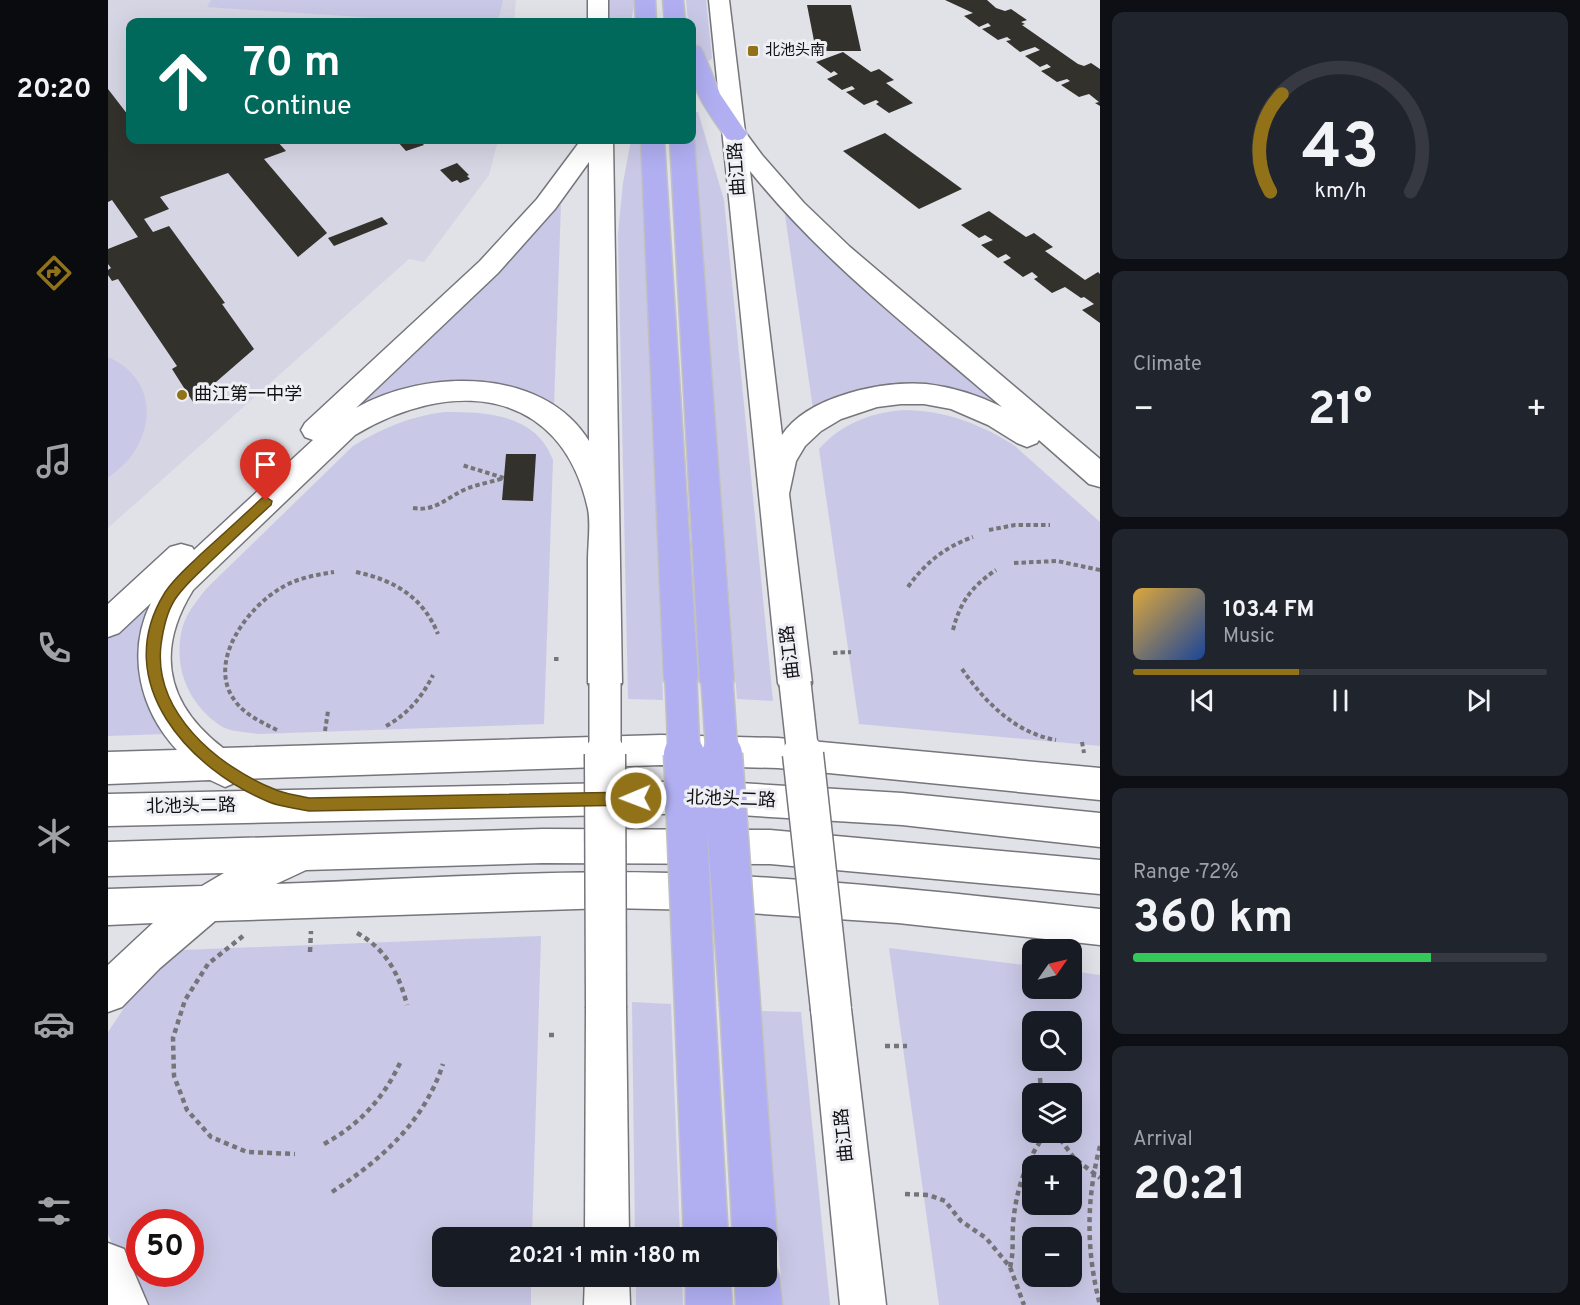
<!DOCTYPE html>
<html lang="en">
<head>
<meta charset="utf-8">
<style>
  body { margin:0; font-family:Overpass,"Noto Sans SC",sans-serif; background:#20242c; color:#f1f3f6; height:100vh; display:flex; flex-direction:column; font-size:22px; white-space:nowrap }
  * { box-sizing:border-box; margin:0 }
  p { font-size:20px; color:#9ea1a6 }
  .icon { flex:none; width:33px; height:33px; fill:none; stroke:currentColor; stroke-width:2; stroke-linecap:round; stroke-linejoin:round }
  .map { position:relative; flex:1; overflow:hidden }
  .details { display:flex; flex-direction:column; gap:12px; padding:12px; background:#0d0f14; width:480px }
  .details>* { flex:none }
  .top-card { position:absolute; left:18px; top:18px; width:570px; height:126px; border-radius:12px; box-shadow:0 6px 24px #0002; background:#00695c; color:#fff; overflow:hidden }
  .needle { width:39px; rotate:56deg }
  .fabs { position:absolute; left:914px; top:939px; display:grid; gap:12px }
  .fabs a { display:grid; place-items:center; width:60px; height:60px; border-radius:12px; background:#171b24; box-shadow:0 6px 24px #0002; font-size:30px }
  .speed { position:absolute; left:18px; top:1209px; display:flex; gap:12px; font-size:30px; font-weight:700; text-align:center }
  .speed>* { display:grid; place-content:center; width:78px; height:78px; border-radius:50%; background:#171b24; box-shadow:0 6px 24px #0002; line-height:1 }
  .speed .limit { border:9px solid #d22; background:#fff; color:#111 }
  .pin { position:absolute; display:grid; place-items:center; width:51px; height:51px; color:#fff; margin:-62px -26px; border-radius:50% 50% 50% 0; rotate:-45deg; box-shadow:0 0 6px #0007 }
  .pin .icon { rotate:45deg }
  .me { position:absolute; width:66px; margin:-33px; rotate:269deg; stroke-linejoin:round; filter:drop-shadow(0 0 4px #0008) }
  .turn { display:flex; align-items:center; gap:21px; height:126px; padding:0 18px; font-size:27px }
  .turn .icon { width:78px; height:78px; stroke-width:2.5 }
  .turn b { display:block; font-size:42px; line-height:51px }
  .big { font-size:45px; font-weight:700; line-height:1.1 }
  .details .tile { flex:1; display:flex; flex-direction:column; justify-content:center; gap:9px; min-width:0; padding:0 21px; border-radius:12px; background:#20242c }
  .details .dial { align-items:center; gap:0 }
  .dial svg { height:156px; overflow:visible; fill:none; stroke:#363941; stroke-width:7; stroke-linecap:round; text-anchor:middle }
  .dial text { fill:#f1f3f6; stroke:none }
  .song { display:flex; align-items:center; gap:18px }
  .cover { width:72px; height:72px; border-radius:9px; background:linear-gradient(135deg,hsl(40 70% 55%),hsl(220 70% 35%)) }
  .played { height:6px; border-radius:3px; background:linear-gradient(90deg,#927219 40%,#363941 40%) }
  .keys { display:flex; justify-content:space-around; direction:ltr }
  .heat { display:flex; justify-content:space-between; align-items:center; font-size:33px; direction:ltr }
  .charge { height:9px; border-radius:4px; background:linear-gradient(90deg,#34c759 72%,#363941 0) }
  .trip { position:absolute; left:324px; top:1227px; width:345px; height:60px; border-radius:12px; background:#171b24; box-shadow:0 6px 24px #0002; font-weight:700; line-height:60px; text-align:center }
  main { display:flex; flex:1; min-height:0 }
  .tabs { display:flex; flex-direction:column; width:108px; justify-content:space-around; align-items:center; background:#090b0e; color:#9ea1a6 }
  .tabs .icon { width:42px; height:42px }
  .tabs .active { color:#927219 }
  .tabs b { font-size:27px; color:#f1f3f6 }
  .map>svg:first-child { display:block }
</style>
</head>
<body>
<main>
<nav class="tabs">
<b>20:20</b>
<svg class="icon active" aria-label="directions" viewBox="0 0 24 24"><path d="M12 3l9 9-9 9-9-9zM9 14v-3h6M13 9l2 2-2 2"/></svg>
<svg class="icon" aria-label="music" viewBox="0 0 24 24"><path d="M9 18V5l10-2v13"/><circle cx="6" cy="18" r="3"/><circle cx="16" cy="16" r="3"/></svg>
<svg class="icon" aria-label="phone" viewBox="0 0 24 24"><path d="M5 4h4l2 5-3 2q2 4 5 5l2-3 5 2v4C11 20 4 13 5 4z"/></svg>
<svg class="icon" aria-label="climate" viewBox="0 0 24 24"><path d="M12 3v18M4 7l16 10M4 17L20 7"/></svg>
<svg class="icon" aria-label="car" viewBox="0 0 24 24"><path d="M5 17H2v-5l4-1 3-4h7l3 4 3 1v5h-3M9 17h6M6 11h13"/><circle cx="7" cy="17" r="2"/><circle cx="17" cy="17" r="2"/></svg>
<svg class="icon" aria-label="filters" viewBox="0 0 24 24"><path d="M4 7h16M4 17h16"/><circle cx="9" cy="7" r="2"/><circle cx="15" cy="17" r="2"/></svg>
</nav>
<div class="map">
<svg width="992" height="1305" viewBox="0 0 992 1305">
  <rect width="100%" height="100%" fill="#e1e1e8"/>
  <polygon fill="#d5d5e4" points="0,0 408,0 406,22 22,22 22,140 390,140 381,175 316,262 301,259 0,528"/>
  <g fill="#c9c9e7" fill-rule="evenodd">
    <polygon points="103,0 395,0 390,22 327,22 99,7"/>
    <polygon points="501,0 527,0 523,22 501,22"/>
    <polygon points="578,0 598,0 604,58 601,61 592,59 584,34 584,22 580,22"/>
    <polygon points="584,112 590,112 616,200 665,701 629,699"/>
    <polygon points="523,140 536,140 555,700 520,699 510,234 515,183"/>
    <polygon points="453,204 446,406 411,391 239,414 418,241"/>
    <polygon points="676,208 897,404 892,408 786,386 763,387 705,409"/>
    <path d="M0,357C44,376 50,423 21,459C15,466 7,472 0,478Z"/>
    <path d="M795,410C836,410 873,424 907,446L992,522V746L751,724L711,449C733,424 762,413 795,410Z"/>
    <path d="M337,412C379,412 428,414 445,460L436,724L150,734C139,732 122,732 113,726C80,704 65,667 74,629C78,613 89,601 98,589L245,446C274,428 303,416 337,412Z"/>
    <polygon points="45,594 57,734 0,736 0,636"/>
    <path d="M433,936L424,1237L334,1238V1276L423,1277V1305H31L0,1234V1032L24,996L49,969L74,950ZM32,1222H82V1274H32Z"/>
    <path d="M781,948L924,966V988H963V971L992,975V1305H831ZM924,1022H963V1060H924ZM924,1094H963V1132H924ZM924,1166H963V1204H924ZM924,1238H963V1276H924Z"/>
    <polygon points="524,1002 563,1004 572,1237 527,1237"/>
    <polygon points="652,1011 693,1012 722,1305 675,1305"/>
    <polygon points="528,1277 574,1277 575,1305 528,1305"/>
  </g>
  <g fill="#33312b">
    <polygon points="837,0 879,0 888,8 897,11 903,9 919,20 913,22 917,24 914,25 970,64 976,66 983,63 992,69 992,106 987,103 991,102 981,94 971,97 953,85 962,81 959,79 949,82 933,71 943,67 939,64 932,67 917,56 932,50 927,47 912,52 898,41 903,40 899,37 890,40 874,29 883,26 880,23 871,27 856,16 865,13"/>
    <polygon points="699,5 743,5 753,51 708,51"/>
    <polygon points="735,52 763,72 771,69 786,80 778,83 805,103 781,113 768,104 771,102 768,100 756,105 738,92 747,89 744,86 734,90 719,79 730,74 726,71 723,73 708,62"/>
    <polygon points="0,89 20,115 22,114 22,140 168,140 178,151 156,159 219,233 190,257 120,173 52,197 61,209 36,219 45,232 61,226 117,303 114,304 146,349 85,402 64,369 69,366 10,279 4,281 0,275 0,270 3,268 0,264 0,249 30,237 4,200 0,202"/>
    <polygon points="777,133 854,189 811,209 735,151"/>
    <polygon points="293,140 311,140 316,145 298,151 289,141"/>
    <polygon points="349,163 361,175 359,176 362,179 352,183 349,180 344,182 332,170"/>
    <polygon points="881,211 918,237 926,233 945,247 937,251 977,280 990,272 992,274 992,323 974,310 986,304 976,297 973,298 957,287 944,293 926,279 930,277 924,272 915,277 895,262 903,258 898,254 890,258 873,245 885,240 877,235 871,238 853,225"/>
    <polygon points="274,217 280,224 226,246 220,238"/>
    <polygon points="398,454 428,454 425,501 394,500"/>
  </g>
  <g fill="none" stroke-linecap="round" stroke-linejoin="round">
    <defs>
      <g id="secondary">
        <rect x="480" y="0" width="20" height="22"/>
        <path d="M601,0H621L637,132L654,155L696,203L742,247L992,459V487L981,484L931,440L929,443L919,447L909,443L880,425L843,409L816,404H793L769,407L733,419L713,431L697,446L688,461L681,494L704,683L699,693L687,697L675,693L670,683ZM642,171C714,261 807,332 894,407C870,395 844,387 818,384C776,380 699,396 674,435Z"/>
        <path d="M473,140H505L514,683L509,693L497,697L485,693L480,683C480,642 480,601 480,560C480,544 483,525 480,509C453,385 341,378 247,435L85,590C47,651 58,704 115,748L553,735L670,738L992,768V800L670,768L553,765L131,779L129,782L117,787L102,780L0,784V752L69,750C32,710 18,653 43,603L11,633L0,637V604L62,547L73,544L84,547L86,550L205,440L197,437L193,430L197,423L372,261L429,199ZM481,162V441C435,366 316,369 248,408L390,273L447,209Z"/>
        <polygon points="599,781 794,793 992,813 992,847 794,825 599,813 0,826 0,794"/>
        <path d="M435,829L662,830L992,860V894L662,864L435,863L198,870L168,884C309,879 452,868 594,874C727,880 860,895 992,909V945L790,923L594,910L500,908L107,921L52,968L14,1007L0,1012V965L45,923L0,925V889L94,886L116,873L0,876V842Z"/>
        <polygon points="498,988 512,994 518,1008 521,1238 477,1238 478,1008 484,994"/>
        <polygon points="723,989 737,995 743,1009 778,1305 732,1305 703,1009 709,995"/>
        <polygon points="0,1243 16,1249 40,1305 0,1305"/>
        <polygon points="477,1276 521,1276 522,1305 476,1305"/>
      </g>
      <g id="highway">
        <polygon points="527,0 547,0 548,22 528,22"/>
        <polygon points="555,0 575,0 577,22 557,22"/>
        <path d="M584,45L592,47L595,52L612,94L639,134L635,139L627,141L619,139C596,106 579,87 584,45Z"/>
        <polygon points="584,137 586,140 626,681 621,691 609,695 597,691 592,681 562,140 584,140"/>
        <polygon points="533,140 556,140 590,680 585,690 573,694 561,690 556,680"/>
        <polygon points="632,985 646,991 652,1005 669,1238 663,1254 658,1255 658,1238 625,1238 612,1005 618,991"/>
        <polygon points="587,988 601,994 607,1008 620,1238 576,1238 567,1008 573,994"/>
        <polygon points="658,1258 665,1260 671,1276 674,1305 628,1305 627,1276 658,1276"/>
        <polygon points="578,1276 622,1276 624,1305 578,1305"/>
      </g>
    </defs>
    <use href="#secondary" stroke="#75757b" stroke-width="3"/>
    <use href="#highway" stroke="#c1c1c2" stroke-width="3"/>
    <g stroke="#757579" stroke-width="4" stroke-dasharray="4.5 3" stroke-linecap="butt">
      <path d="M305,508C328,512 339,497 358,489C370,484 384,482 396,478L354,465"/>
      <polyline points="881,530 907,525 942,525"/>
      <polyline points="906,563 949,561 992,570"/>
      <path d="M248,572C286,580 315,597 330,634"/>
      <path d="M800,587C817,563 837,547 865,537"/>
      <path d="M845,630C852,602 864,586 888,570"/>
      <polyline points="725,653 743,652"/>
      <polyline points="446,659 453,659"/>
      <path d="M854,669C877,702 907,733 948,740"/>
      <path d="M278,726C300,714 314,697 325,675"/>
      <path d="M169,730C153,722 135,714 125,698C100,660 140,607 173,588C189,578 208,575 226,572"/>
      <polyline points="217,731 220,711"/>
      <polyline points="974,742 976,753"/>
    </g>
    <g stroke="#757579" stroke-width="4.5" stroke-dasharray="5 4" stroke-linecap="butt">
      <path d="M249,933C278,949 291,974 299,1005"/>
      <polyline points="135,936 100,964 77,1000 65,1038 66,1076 79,1110 103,1137 139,1152 187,1154"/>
      <polyline points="202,952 203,931"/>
      <polyline points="441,1035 446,1035"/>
      <polyline points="777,1046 799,1046"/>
      <polyline points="932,1078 933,1094"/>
      <polyline points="947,1132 966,1158 992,1178"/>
      <path d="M216,1144C251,1125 275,1099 292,1063"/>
      <path d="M992,1146C978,1200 978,1251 992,1305"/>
      <path d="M224,1192C274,1159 316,1122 335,1064"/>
      <polyline points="797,1194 821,1195 837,1201 853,1221 878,1238 902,1267 916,1305"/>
      <path d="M902,1267C906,1253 904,1239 905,1224C908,1190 918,1159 939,1132"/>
    </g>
    <use href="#secondary" fill="#fff" fill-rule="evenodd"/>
    <use href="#highway" fill="#b1aff2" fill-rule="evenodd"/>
    <defs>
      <g id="secondary-bridge-far1">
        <polyline points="497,683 497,755"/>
        <polyline points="687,683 695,755"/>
      </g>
      <g id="secondary-bridge">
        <polyline points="497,754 498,1008"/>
        <polyline points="695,754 723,1009"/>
      </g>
      <g id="highway-bridge-far1">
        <polyline points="573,680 576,755"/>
        <polyline points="609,681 614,755"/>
      </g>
      <g id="highway-bridge">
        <polyline points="576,754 587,1008"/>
        <polyline points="614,754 632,1005"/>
      </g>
    </defs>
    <use href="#secondary-bridge-far1" stroke="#75757b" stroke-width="34" stroke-linecap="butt"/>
    <use href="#secondary-bridge" stroke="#75757b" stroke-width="43" stroke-linecap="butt"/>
    <use href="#highway-bridge-far1" stroke="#c1c1c2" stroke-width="34" stroke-linecap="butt"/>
    <use href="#highway-bridge" stroke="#c1c1c2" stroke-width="43" stroke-linecap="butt"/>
    <use href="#secondary-bridge-far1" stroke="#fff" stroke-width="31"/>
    <use href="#secondary-bridge" stroke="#fff" stroke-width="40"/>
    <use href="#highway-bridge-far1" stroke="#b1aff2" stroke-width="31"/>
    <use href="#highway-bridge" stroke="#b1aff2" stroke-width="40"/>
  </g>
  <path fill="#927219" stroke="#5f4a10" stroke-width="1.5" d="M158,497L164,501L163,505C143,523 123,542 103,561C90,574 75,586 66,601C58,614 55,630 53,645C45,712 109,766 166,789C176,794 189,795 201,798L528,792L534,794L536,798L534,803L528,805L201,811C188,808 173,807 161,802C81,769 2,683 56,594C65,579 80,567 93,554C113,536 134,517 154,498Z"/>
  <g fill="#927219" stroke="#eeeef5" stroke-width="2">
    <rect x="639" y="45" width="12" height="12" rx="3"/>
    <circle cx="74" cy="395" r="6"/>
  </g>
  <g text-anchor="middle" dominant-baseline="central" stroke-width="6" stroke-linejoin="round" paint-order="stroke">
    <g font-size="15" fill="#121214" stroke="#eeeef5" text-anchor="start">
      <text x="657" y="51">北池头南</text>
    </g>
    <g font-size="18" fill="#121214" stroke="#eeeef5">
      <text transform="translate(630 169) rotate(-94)">曲江路</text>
      <text transform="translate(683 652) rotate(-97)">曲江路</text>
      <text transform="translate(623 800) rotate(2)">北池头二路</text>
      <text transform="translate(83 807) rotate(-1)">北池头二路</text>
      <text transform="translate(737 1135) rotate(-96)">曲江路</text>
    </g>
    <g font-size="18" fill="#121214" stroke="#eeeef5" text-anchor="start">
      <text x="86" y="395">曲江第一中学</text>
    </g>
  </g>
</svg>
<div class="fabs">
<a><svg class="needle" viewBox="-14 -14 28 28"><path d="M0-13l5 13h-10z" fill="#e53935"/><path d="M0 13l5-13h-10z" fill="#9ea1a6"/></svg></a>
<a><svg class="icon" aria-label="search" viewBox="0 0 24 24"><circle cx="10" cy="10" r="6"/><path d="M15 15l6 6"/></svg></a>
<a><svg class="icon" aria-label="layers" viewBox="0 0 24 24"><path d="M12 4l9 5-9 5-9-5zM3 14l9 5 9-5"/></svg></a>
<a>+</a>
<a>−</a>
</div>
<div class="speed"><div class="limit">50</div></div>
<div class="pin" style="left:158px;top:501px;background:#d93025"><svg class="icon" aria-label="arrive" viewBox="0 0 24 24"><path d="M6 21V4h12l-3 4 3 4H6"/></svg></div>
<svg class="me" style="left:528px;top:798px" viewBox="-20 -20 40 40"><circle r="17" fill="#927219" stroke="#fff" stroke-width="3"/><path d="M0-11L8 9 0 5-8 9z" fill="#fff"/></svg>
<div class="trip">20:21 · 1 min · 180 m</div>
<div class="top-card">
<div class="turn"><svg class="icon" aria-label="ahead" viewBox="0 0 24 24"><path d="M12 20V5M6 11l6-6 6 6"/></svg><div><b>70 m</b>Continue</div></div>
</div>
</div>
<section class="details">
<div class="tile dial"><svg viewBox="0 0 100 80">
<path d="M14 69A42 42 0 1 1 86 69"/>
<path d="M14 69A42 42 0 0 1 20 19" stroke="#927219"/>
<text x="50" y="56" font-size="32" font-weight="700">43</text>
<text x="50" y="72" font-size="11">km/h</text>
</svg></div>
<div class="tile"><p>Climate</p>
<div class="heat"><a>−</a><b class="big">21°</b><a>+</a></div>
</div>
<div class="tile">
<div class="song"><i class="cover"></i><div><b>103.4 FM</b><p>Music</p></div></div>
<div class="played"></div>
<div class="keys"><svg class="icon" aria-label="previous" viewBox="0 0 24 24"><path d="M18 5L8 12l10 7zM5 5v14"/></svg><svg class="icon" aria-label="pause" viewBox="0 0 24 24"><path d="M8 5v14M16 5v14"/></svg><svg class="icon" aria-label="next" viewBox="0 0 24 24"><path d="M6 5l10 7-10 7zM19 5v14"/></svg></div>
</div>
<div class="tile"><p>Range · 72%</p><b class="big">360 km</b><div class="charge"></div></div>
<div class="tile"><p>Arrival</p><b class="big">20:21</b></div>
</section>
</main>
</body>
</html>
